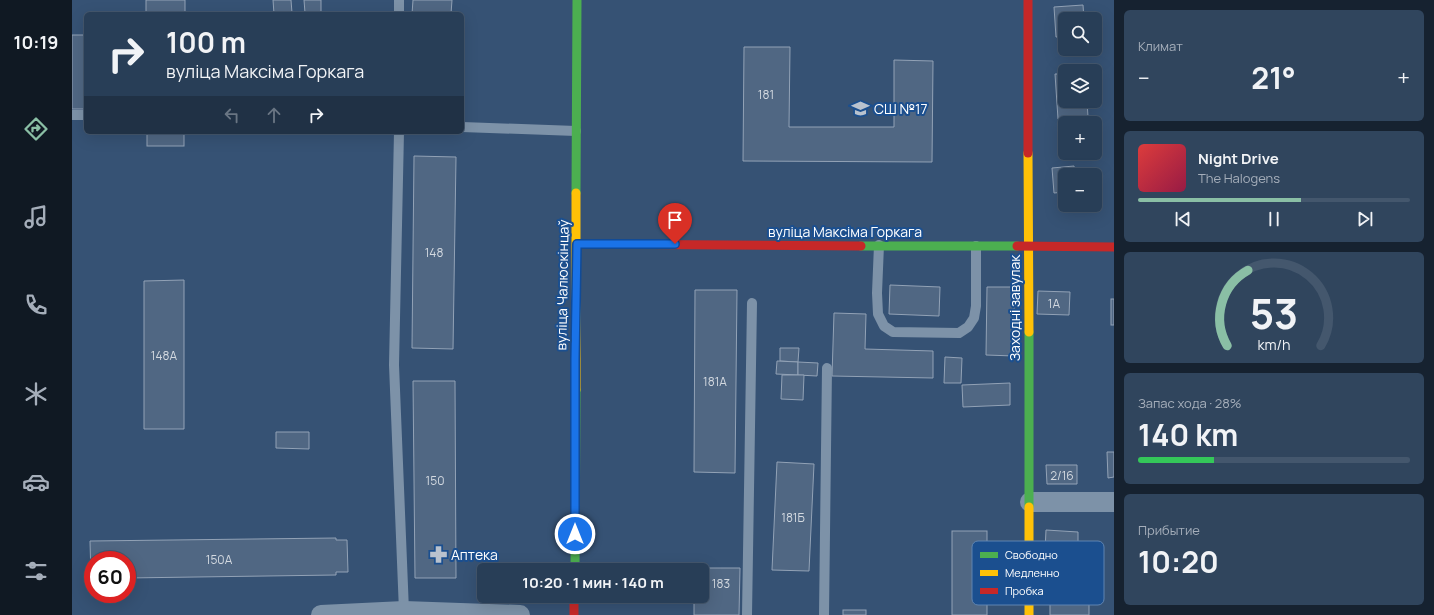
<!DOCTYPE html>
<html lang="ru">
<head>
<meta charset="utf-8">
<style>
  body { margin:0; font-family:Manrope,sans-serif; background:#30455d; color:#f1f3f6; height:100vh; display:flex; flex-direction:column; font-size:15px; white-space:nowrap }
  * { box-sizing:border-box; margin:0 }
  p { font-size:13px; color:#a5aeba }
  .icon { flex:none; width:22px; height:22px; fill:none; stroke:currentColor; stroke-width:2; stroke-linecap:round; stroke-linejoin:round }
  .map { position:relative; flex:1; overflow:hidden }
  .drawer { display:flex; flex-direction:column; gap:10px; padding:10px; background:#162230; width:320px }
  .drawer>* { flex:none }
  .banner { position:absolute; left:12px; top:12px; width:380px; height:122px; border-radius:6px; box-shadow:0 4px 16px #0002,0 0 0 1px #44576d; background:#283e57; color:#f1f3f6; overflow:hidden }
  .buttons { position:absolute; left:986px; top:12px; display:grid; gap:8px }
  .buttons a { display:grid; place-items:center; width:44px; height:44px; border-radius:6px; background:#283e57; box-shadow:0 4px 16px #0002,0 0 0 1px #44576d; font-size:20px }
  .speed { position:absolute; left:12px; top:551px; display:flex; gap:8px; font-size:20px; font-weight:700; text-align:center }
  .speed>* { display:grid; place-content:center; width:52px; height:52px; border-radius:50%; background:#283e57; box-shadow:0 4px 16px #0002,0 0 0 1px #44576d; line-height:1 }
  .speed .limit { border:6px solid #d22; background:#fff; color:#111 }
  .pin { position:absolute; display:grid; place-items:center; width:34px; height:34px; color:#fff; margin:-41px -17px; border-radius:50% 50% 50% 0; rotate:-45deg; box-shadow:0 0 4px #0007 }
  .pin .icon { rotate:45deg }
  .me { position:absolute; width:44px; margin:-22px; rotate:0deg; stroke-linejoin:round; filter:drop-shadow(0 0 3px #0008) }
  .turn { display:flex; align-items:center; gap:14px; height:84px; padding:0 16px; font-size:18px }
  .turn .icon { width:52px; height:52px; stroke-width:2.5 }
  .turn b { display:block; font-size:28px; line-height:34px }
  .lanes { display:flex; align-items:center; height:38px; padding:0 16px; background:#0003; justify-content:center; gap:20px; direction:ltr }
  .lanes .off { opacity:.35 }
  .big { font-size:30px; font-weight:700; line-height:1.1 }
  .drawer .widget { flex:1; display:flex; flex-direction:column; justify-content:center; gap:6px; min-width:0; padding:0 14px; border-radius:6px; background:#30455d }
  .drawer .dial { align-items:center; gap:0 }
  .dial svg { height:104px; overflow:visible; fill:none; stroke:#44576d; stroke-width:7; stroke-linecap:round; text-anchor:middle }
  .dial text { fill:#f1f3f6; stroke:none }
  .song { display:flex; align-items:center; gap:12px }
  .cover { width:48px; height:48px; border-radius:6px; background:linear-gradient(135deg,hsl(0 70% 55%),hsl(340 70% 35%)) }
  .played { height:4px; border-radius:2px; background:linear-gradient(90deg,#8abfa5 60%,#44576d 60%) }
  .keys { display:flex; justify-content:space-around; direction:ltr }
  .heat { display:flex; justify-content:space-between; align-items:center; font-size:22px; direction:ltr }
  .charge { height:6px; border-radius:3px; background:linear-gradient(90deg,#34c759 28%,#44576d 0) }
  .trip { position:absolute; left:405px; top:563px; width:232px; height:40px; border-radius:6px; background:#283e57; box-shadow:0 4px 16px #0002,0 0 0 1px #44576d; font-weight:700; line-height:40px; text-align:center }
  main { display:flex; flex:1; min-height:0 }
  .tabs { display:flex; flex-direction:column; width:72px; justify-content:space-around; align-items:center; background:#101923; color:#a5aeba }
  .tabs .icon { width:28px; height:28px }
  .tabs .on { color:#8abfa5 }
  .tabs b { font-size:18px; color:#f1f3f6 }
  .map>svg:first-child { display:block }
</style>
</head>
<body>
<main>
<nav class="tabs">
<b>10:19</b>
<svg class="icon on" aria-label="directions" viewBox="0 0 24 24"><path d="M12 3l9 9-9 9-9-9zM9 14v-3h6M13 9l2 2-2 2"/></svg>
<svg class="icon" aria-label="music" viewBox="0 0 24 24"><path d="M9 18V5l10-2v13"/><circle cx="6" cy="18" r="3"/><circle cx="16" cy="16" r="3"/></svg>
<svg class="icon" aria-label="phone" viewBox="0 0 24 24"><path d="M5 4h4l2 5-3 2q2 4 5 5l2-3 5 2v4C11 20 4 13 5 4z"/></svg>
<svg class="icon" aria-label="climate" viewBox="0 0 24 24"><path d="M12 3v18M4 7l16 10M4 17L20 7"/></svg>
<svg class="icon" aria-label="car" viewBox="0 0 24 24"><path d="M5 17H2v-5l4-1 3-4h7l3 4 3 1v5h-3M9 17h6M6 11h13"/><circle cx="7" cy="17" r="2"/><circle cx="17" cy="17" r="2"/></svg>
<svg class="icon" aria-label="filters" viewBox="0 0 24 24"><path d="M4 7h16M4 17h16"/><circle cx="9" cy="7" r="2"/><circle cx="15" cy="17" r="2"/></svg>
</nav>
<div class="map">
<svg width="1042" height="615" viewBox="0 0 1042 615">
  <rect width="100%" height="100%" fill="#365274"/>
  <g fill="#506783" stroke="#92a2b6">
    <rect x="74" y="0" width="39" height="14"/>
    <polygon points="201,0 219,0 220,13 202,14"/>
    <polygon points="232,0 249,0 249,13 233,13"/>
    <polygon points="341,0 380,0 379,14 340,14"/>
    <polygon points="1011,5 1012,19 993,19 993,37 984,37 982,7"/>
    <rect x="0" y="35" width="14" height="74"/>
    <polygon points="672,47 718,47 717,127 822,127 822,60 861,61 860,162 671,161"/>
    <polygon points="983,74 993,74 993,101 1015,101 1016,117 986,119"/>
    <rect x="75" y="132" width="37" height="14"/>
    <polygon points="342,156 384,157 381,349 340,348"/>
    <polygon points="1002,166 1003,175 993,175 993,192 982,193 980,168"/>
    <polygon points="112,280 112,429 72,429 72,281"/>
    <polygon points="818,285 868,287 867,316 817,314"/>
    <polygon points="915,287 942,287 942,356 914,355"/>
    <polygon points="623,290 665,290 663,473 622,472"/>
    <polygon points="966,291 998,292 997,315 965,314"/>
    <rect x="1039" y="299" width="3" height="26"/>
    <polygon points="762,313 794,314 793,349 861,351 861,378 760,376"/>
    <polygon points="708,348 727,348 726,362 708,361"/>
    <polygon points="873,357 890,358 889,383 872,383"/>
    <polygon points="705,361 726,362 726,375 704,374"/>
    <polygon points="726,362 746,363 745,376 726,375"/>
    <polygon points="710,375 732,375 731,400 709,399"/>
    <polygon points="341,381 383,381 384,578 343,578"/>
    <polygon points="938,383 938,405 891,407 890,385"/>
    <polygon points="204,432 237,432 237,449 204,448"/>
    <polygon points="1035,452 1042,452 1042,477 1036,478"/>
    <polygon points="705,462 742,464 737,571 700,570"/>
    <polygon points="974,465 1005,465 1005,484 975,484"/>
    <polygon points="974,530 1006,532 1006,552 973,551"/>
    <rect x="880" y="531" width="35" height="84"/>
    <polygon points="264,538 264,540 275,540 276,572 264,572 264,575 55,578 55,560 21,560 21,578 19,578 18,541"/>
    <polygon points="622,568 668,568 667,615 622,615 622,596 630,596 630,570 622,570"/>
    <polygon points="1017,603 1017,615 978,615 978,604"/>
    <rect x="771" y="610" width="23" height="5"/>
  </g>
  <g fill="none" stroke-linecap="round" stroke-linejoin="round">
    <g stroke="#7d92a8" stroke-width="10">
      <polyline points="327,0 327,14"/>
      <polyline points="0,115 14,115"/>
      <polyline points="390,127 504,131"/>
      <polyline points="327,132 322,365 332,611"/>
      <polyline points="807,245 805,293 806,314 812,326 821,332 887,333 896,327 902,318 904,306 904,246"/>
      <polyline points="675,615 680,303"/>
      <polyline points="752,615 755,368"/>
    </g>
    <g stroke="#7d92a8" stroke-width="20">
      <polyline points="958,502 1042,502"/>
      <polyline points="249,615 332,611 448,615"/>
    </g>
    <g stroke="#4caf50" stroke-width="9">
      <polyline points="504,193 505,0"/>
      <polyline points="789,246 945,246"/>
      <polyline points="957,332 957,507"/>
      <polyline points="503,570 504,390"/>
    </g>
    <g stroke="#ffc107" stroke-width="9">
      <polyline points="956,153 957,332"/>
      <polyline points="504,390 504,193"/>
      <polyline points="957,507 957,615"/>
    </g>
    <g stroke="#c62828" stroke-width="9">
      <polyline points="956,0 956,153"/>
      <polyline points="505,244 789,246"/>
      <polyline points="945,246 1042,247"/>
      <polyline points="502,596 502,615"/>
    </g>
  </g>
  <g fill="none" stroke-linecap="round" stroke-linejoin="round">
    <defs>
      <polyline id="route" points="503,534 503,359 505,244 603,244"/>
    </defs>
    <use href="#route" stroke="#114b97" stroke-width="10"/>
    <use href="#route" stroke="#1a73e8" stroke-width="7"/>
  </g>
  <defs>
    <symbol id="school-bare" viewBox="-9 -9 18 18"><path d="M0-5L7-2L0 1L-7-2ZM-4 1L0 2.5L4 1V4Q0 6-4 4Z" fill="#b9c2ce" stroke="#1b4f8f" stroke-width="2.5" paint-order="stroke"/></symbol>
    <symbol id="pharmacy-bare" viewBox="-9 -9 18 18"><path d="M-2-6h4v4h4v4h-4v4h-4v-4h-4v-4h4Z" fill="#b9c2ce" stroke="#1b4f8f" stroke-width="2.5" paint-order="stroke"/></symbol>
  </defs>
  <g fill-rule="evenodd">
    <use href="#school-bare" x="776" y="96" width="25" height="25"/>
    <use href="#pharmacy-bare" x="354" y="542" width="25" height="25"/>
  </g>
  <g text-anchor="middle" dominant-baseline="central" stroke-width="4" stroke-linejoin="round" paint-order="stroke">
    <g font-size="12" fill="#d3d9e0">
      <text x="694" y="94">181</text>
      <text x="362" y="252">148</text>
      <text x="982" y="303">1А</text>
      <text x="92" y="355">148А</text>
      <text x="643" y="381">181А</text>
      <text x="990" y="475">2/16</text>
      <text x="363" y="480">150</text>
      <text x="721" y="517">181Б</text>
      <text x="147" y="559">150А</text>
      <text x="649" y="583">183</text>
    </g>
    <g font-size="14" fill="#fff" stroke="#1b4f8f" text-anchor="start">
      <text x="802" y="108">СШ №17</text>
      <text x="379" y="554">Аптека</text>
    </g>
    <g font-size="14" fill="#fff" stroke="#1b4f8f">
      <text x="773" y="231">вуліца Максіма Горкага</text>
      <text transform="translate(490 285) rotate(-89)">вуліца Чалюскінцаў</text>
      <text transform="translate(942 308) rotate(-90)">Заходні завулак</text>
    </g>
  </g>
  <rect x="900" y="541" width="132" height="64" rx="6" fill="#1b4f8f" stroke="#5f84b1" stroke-width="1"/>
  <rect x="908" y="552" width="18" height="6" fill="#4caf50"/>
  <rect x="908" y="570" width="18" height="6" fill="#ffc107"/>
  <rect x="908" y="588" width="18" height="6" fill="#c62828"/>
  <g font-size="11" fill="#fff">
    <text x="933" y="559">Свободно</text>
    <text x="933" y="577">Медленно</text>
    <text x="933" y="595">Пробка</text>
  </g>
</svg>
<div class="buttons">
<a><svg class="icon" aria-label="search" viewBox="0 0 24 24"><circle cx="10" cy="10" r="6"/><path d="M15 15l6 6"/></svg></a>
<a><svg class="icon" aria-label="layers" viewBox="0 0 24 24"><path d="M12 4l9 5-9 5-9-5zM3 14l9 5 9-5"/></svg></a>
<a>+</a>
<a>−</a>
</div>
<div class="speed"><div class="limit">60</div></div>
<div class="pin" style="left:603px;top:244px;background:#d93025"><svg class="icon" aria-label="arrive" viewBox="0 0 24 24"><path d="M6 21V4h12l-3 4 3 4H6"/></svg></div>
<svg class="me" style="left:503px;top:534px" viewBox="-20 -20 40 40"><circle r="17" fill="#1a73e8" stroke="#fff" stroke-width="3"/><path d="M0-11L8 9 0 5-8 9z" fill="#fff"/></svg>
<div class="trip">10:20 · 1 мин · 140 m</div>
<div class="banner">
<div class="turn"><svg class="icon" aria-label="right" viewBox="0 0 24 24"><path d="M7 20v-9h11M14 6l5 5-5 5"/></svg><div><b>100 m</b>вуліца Максіма Горкага</div></div>
<div class="lanes"><svg class="icon off" aria-label="left" viewBox="0 0 24 24"><path d="M17 20v-9H6M10 6l-5 5 5 5"/></svg><svg class="icon off" aria-label="ahead" viewBox="0 0 24 24"><path d="M12 20V5M6 11l6-6 6 6"/></svg><svg class="icon" aria-label="right" viewBox="0 0 24 24"><path d="M7 20v-9h11M14 6l5 5-5 5"/></svg></div>
</div>
</div>
<section class="drawer">
<div class="widget"><p>Климат</p>
<div class="heat"><a>−</a><b class="big">21°</b><a>+</a></div>
</div>
<div class="widget">
<div class="song"><i class="cover"></i><div><b>Night Drive</b><p>The Halogens</p></div></div>
<div class="played"></div>
<div class="keys"><svg class="icon" aria-label="previous" viewBox="0 0 24 24"><path d="M18 5L8 12l10 7zM5 5v14"/></svg><svg class="icon" aria-label="pause" viewBox="0 0 24 24"><path d="M8 5v14M16 5v14"/></svg><svg class="icon" aria-label="next" viewBox="0 0 24 24"><path d="M6 5l10 7-10 7zM19 5v14"/></svg></div>
</div>
<div class="widget dial"><svg viewBox="0 0 100 80">
<path d="M14 69A42 42 0 1 1 86 69"/>
<path d="M14 69A42 42 0 0 1 30 11" stroke="#8abfa5"/>
<text x="50" y="56" font-size="32" font-weight="700">53</text>
<text x="50" y="72" font-size="11">km/h</text>
</svg></div>
<div class="widget"><p>Запас хода · 28%</p><b class="big">140 km</b><div class="charge"></div></div>
<div class="widget"><p>Прибытие</p><b class="big">10:20</b></div>
</section>
</main>
</body>
</html>
